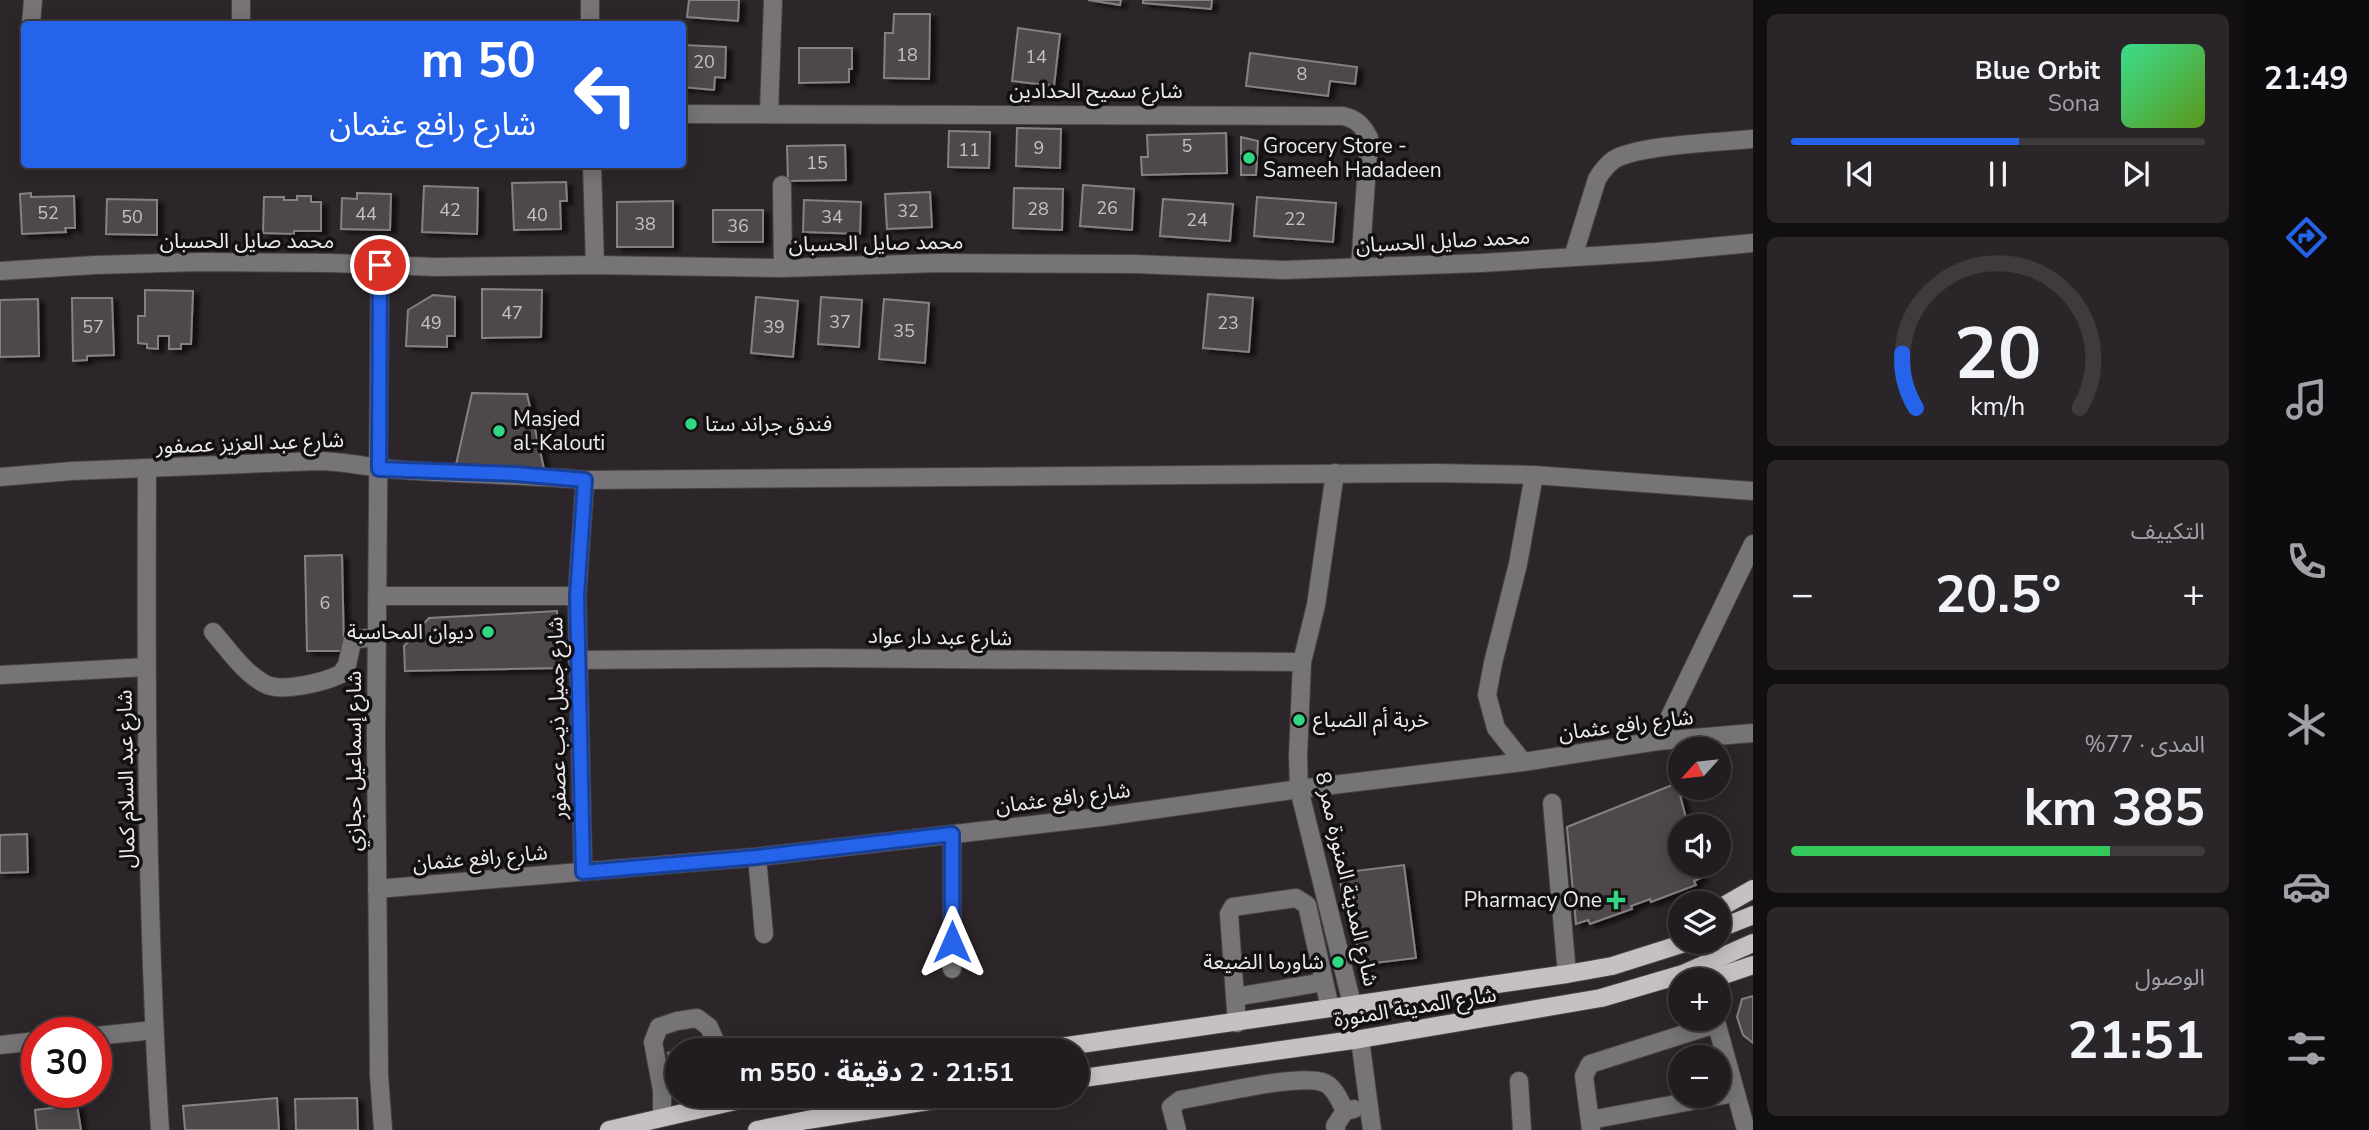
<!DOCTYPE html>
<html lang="ar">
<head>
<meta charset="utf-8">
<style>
  body { margin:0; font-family:"Nunito Sans","Noto Sans Arabic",sans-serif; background:#292529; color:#f1f3f6; direction:rtl; height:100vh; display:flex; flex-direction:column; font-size:26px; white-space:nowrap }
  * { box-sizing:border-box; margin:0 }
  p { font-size:23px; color:#a2a1a5 }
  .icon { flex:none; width:38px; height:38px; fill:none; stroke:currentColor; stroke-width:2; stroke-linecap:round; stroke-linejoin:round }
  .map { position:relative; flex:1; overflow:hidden; direction:ltr }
  .side { display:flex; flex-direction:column; gap:14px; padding:14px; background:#120f12; width:490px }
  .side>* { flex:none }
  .banner { position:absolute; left:21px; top:21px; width:665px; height:147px; border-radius:7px; box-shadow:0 4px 18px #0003,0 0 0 2px #3e3a3e; direction:rtl; background:#2563eb; color:#fff; overflow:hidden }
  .needle { width:46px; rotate:243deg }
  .controls { position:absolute; left:1668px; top:737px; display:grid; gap:14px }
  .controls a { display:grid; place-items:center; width:63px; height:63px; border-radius:50%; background:#211c20; box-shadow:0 4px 18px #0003,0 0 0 2px #3e3a3e; font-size:35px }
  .speed { position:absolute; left:21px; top:1017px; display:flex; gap:14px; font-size:35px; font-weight:700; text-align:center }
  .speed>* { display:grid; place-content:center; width:91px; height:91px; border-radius:50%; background:#211c20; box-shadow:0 4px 18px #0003,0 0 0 2px #3e3a3e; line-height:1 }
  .speed .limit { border:10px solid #d22; background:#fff; color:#111 }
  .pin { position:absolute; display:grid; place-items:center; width:60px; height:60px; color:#fff; margin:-30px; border:4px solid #fff; border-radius:50%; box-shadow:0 2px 7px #0007 }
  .me { position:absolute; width:77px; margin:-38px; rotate:0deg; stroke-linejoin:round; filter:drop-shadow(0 0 5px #0008) }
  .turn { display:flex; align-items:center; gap:24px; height:147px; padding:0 35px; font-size:32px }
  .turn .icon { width:91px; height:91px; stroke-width:2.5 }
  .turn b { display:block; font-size:49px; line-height:60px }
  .big { font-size:52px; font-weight:700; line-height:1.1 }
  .side .card { flex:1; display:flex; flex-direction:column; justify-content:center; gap:10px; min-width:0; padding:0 24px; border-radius:10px; background:#292529 }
  .side .dial { align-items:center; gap:0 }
  .dial svg { height:182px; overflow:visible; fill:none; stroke:#3e3a3e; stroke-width:7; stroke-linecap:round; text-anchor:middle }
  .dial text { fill:#f1f3f6; stroke:none }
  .song { display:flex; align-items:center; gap:21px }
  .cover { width:84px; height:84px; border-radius:10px; background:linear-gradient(135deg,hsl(150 70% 55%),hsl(90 70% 35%)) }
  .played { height:7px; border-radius:4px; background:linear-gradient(90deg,#2563eb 55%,#3e3a3e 55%) }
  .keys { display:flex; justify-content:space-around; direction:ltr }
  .heat { display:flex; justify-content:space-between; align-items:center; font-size:38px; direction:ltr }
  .charge { height:10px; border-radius:5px; background:linear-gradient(90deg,#34c759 77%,#3e3a3e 0) }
  .trip { position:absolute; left:665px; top:1038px; width:424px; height:70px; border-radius:35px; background:#211c20; box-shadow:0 4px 18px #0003,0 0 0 2px #3e3a3e; font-weight:700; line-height:70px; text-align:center; direction:rtl }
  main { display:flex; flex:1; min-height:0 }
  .dock { display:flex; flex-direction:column; width:126px; justify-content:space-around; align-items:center; background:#0d0b0d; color:#a2a1a5 }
  .dock .icon { width:49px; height:49px }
  .dock .on { color:#2563eb }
  .dock b { font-size:32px; color:#f1f3f6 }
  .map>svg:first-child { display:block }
</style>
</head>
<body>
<main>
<nav class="dock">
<b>21:49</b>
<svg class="icon on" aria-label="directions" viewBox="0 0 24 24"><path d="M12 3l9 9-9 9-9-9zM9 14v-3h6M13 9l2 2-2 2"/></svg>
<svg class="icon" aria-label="music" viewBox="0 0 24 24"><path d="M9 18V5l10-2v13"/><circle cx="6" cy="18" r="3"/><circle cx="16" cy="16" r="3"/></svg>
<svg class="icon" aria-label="phone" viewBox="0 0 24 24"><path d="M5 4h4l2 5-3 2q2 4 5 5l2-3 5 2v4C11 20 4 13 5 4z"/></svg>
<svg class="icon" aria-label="climate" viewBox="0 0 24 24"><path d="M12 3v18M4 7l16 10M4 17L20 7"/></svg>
<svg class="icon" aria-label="car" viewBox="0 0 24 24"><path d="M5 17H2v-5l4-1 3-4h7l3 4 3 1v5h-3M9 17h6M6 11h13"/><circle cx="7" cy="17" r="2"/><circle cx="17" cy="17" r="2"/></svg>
<svg class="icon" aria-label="filters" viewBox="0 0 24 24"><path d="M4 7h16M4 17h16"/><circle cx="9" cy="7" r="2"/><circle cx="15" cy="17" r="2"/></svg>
</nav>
<section class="side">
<div class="card">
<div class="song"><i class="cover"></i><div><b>Blue Orbit</b><p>Sona</p></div></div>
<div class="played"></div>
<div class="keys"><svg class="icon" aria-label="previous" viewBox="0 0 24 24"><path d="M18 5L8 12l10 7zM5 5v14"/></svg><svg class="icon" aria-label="pause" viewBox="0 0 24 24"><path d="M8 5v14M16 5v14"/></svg><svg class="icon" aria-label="next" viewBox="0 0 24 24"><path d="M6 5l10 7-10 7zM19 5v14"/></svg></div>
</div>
<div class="card dial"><svg viewBox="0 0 100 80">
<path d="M14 69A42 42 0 1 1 86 69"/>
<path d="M14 69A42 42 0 0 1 8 45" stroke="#2563eb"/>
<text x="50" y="56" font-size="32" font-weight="700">20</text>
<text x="50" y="72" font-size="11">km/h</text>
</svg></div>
<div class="card"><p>التكييف</p>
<div class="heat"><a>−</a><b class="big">20.5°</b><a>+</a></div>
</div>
<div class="card"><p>المدى · 77%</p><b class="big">385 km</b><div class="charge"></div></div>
<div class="card"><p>الوصول</p><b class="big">21:51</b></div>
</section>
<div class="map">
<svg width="1753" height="1130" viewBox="0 0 1753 1130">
  <defs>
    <filter id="shadow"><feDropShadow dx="6" dy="3.5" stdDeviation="2" flood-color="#0009"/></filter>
  </defs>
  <rect width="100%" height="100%" fill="#2c262a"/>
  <g fill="#4e484c" stroke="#868084" stroke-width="2" filter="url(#shadow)">
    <polygon points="689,0 739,0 738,21 687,17"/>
    <polygon points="1088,0 1121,0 1120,5"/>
    <polygon points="1143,0 1212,0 1211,9 1143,3"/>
    <polygon points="894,14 930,14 929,79 884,78 885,33 893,33"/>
    <polygon points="1018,28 1060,34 1054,86 1012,81"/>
    <polygon points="683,45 726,47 725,78 715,77 714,90 682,87"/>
    <polygon points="799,48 852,48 852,69 849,69 849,82 799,83"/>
    <polygon points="1250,53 1357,67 1355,84 1330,81 1328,96 1246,86"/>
    <polygon points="1017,128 1061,129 1060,168 1016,166"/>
    <polygon points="949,131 990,132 989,168 948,167"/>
    <polygon points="1226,133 1227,173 1142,175 1141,157 1148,157 1147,135"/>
    <polygon points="1241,137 1258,141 1256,175 1241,175"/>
    <polygon points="845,145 846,180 788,181 787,146"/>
    <polygon points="566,182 567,201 560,201 561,229 514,230 512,183"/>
    <polygon points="1083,185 1134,189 1132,230 1080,226"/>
    <polygon points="424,186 478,188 477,234 422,232"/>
    <polygon points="1014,188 1063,189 1062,230 1013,228"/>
    <polygon points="930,192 932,227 887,229 885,194"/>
    <polygon points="31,193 31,197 74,196 75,228 65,228 66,232 22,234 20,194"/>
    <polygon points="357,193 391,194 390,230 341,229 342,198 357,199"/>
    <polygon points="297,196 311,196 311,202 321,202 321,231 294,231 294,234 263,233 264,197 284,197 284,200 297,200"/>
    <polygon points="1257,197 1336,203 1333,242 1254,236"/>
    <polygon points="107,199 157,200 157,235 106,234"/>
    <polygon points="1163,199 1233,204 1230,241 1160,236"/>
    <polygon points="804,200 861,202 860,234 803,232"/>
    <polygon points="673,201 673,247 617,247 617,202"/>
    <rect x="713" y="210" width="50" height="32"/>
    <polygon points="482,289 542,290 541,337 482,338"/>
    <polygon points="145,290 193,291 191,344 181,344 181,349 169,349 169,336 158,336 158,349 147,348 147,344 138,343 138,316 145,316"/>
    <polygon points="1208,294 1253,298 1249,352 1203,348"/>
    <polygon points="433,295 455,297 455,336 447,336 447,347 406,346 408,310"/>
    <polygon points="756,297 798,301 793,357 751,353"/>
    <polygon points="821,297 862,300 859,347 818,344"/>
    <polygon points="72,298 112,298 114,355 87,356 87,360 73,361"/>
    <polygon points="38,299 39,356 0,357 0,300"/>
    <polygon points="884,299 929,303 925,363 879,359"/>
    <polygon points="472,393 527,394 545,473 455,469"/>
    <polygon points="342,555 344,651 307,651 305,556"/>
    <polygon points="557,611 561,668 405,671 404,646 429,618"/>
    <polygon points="1677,783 1688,826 1680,826 1680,864 1697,864 1701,878 1694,881 1696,885 1651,902 1650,899 1631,906 1632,909 1590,924 1588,920 1576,924 1567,827"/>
    <polygon points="27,834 28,872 0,873 0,835"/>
    <polygon points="1404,865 1416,958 1359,965 1352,912 1345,913 1339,873"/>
    <polygon points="1753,996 1753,1043 1743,1035 1737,1017 1742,999"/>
    <polygon points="677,1050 677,1075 674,1076 668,1053"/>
    <polygon points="277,1098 279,1130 185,1130 183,1106"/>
    <polygon points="357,1098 358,1130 296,1130 295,1099"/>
    <polygon points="77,1105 81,1130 37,1130 35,1110"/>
  </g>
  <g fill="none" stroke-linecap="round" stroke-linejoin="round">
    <defs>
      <g id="minor">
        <polyline points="241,0 241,24"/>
        <polyline points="31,24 33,0"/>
        <polyline points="590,24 590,0"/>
        <polyline points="769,113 773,0"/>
        <path d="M682,114L1343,116C1357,119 1363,126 1369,138L1360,267"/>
        <polyline points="592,164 595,265"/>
        <polyline points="782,185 783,268"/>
        <path d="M1573,257L1597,179C1602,171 1607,164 1615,159C1639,145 1722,142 1753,139"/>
        <polyline points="380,265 376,736 379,1075 383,1130"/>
        <polyline points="0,271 95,265 200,262 331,263 436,267 595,265 783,268 938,263 1135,264 1284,270 1481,263 1656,252 1753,243"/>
        <path d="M147,469C146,689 146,910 160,1130"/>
        <polyline points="1335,473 1316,605 1302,662 1298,756 1299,789 1352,1004"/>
        <path d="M0,477L72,471L317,461C347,461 374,469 403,470C463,474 524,475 585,480L1437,473L1534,475L1753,491"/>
        <polyline points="377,596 577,596"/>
        <path d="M213,632C228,649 244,673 265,684C282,693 324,682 341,674L347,665L352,642L358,639L377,637"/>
        <polyline points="577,660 823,658 1302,662"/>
        <polyline points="0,675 146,667"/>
        <polyline points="1658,741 1753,544"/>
        <polyline points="1523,762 1496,728 1487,695 1493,663 1518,564 1534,475"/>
        <polyline points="1552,803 1567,974"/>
        <polyline points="952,834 952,969"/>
        <polyline points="757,857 764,934"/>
        <polyline points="583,872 577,596 585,480"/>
        <polyline points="377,889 757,857 1101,817 1299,789 1523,762 1658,741 1753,733"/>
        <polyline points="1235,997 1324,982"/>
        <polyline points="1715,1018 1746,1130"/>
        <polyline points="1237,1023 1229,914 1233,907 1296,898 1307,905 1330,1008"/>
        <polyline points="96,1036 154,1030"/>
        <polyline points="1360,1039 1372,1130"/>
        <polyline points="0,1045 37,1041"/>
        <polyline points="1519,1081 1522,1130"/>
        <polyline points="662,1090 653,1042 659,1027 677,1021 697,1018 709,1027 719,1050"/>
        <polyline points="662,1116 662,1090 677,1087"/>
        <polyline points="1590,1120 1735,1093"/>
        <path d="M1177,1130L1171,1107L1180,1100C1212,1095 1295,1074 1322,1082C1334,1085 1340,1101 1345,1111"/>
        <polyline points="1336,1130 1335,1126 1345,1111 1354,1109"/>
        <polyline points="1591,1130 1584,1076 1590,1064 1716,1024"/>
      </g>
      <g id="major">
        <polyline points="1718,909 1753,889"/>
        <polyline points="1718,929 1753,915"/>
        <polyline points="1709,980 1753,965"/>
        <polyline points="1039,1050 1567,974 1612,966 1688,942"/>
        <polyline points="1076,1079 1360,1039 1601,998 1683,974 1753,943"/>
        <polyline points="609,1130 757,1096"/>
        <polyline points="757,1130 807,1120 961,1096"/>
      </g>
    </defs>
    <use href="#minor" stroke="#474145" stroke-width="20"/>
    <use href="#major" stroke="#474145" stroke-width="20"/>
    <use href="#minor" stroke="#767476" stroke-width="18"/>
    <use href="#major" stroke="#c5c0c4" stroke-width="18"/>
  </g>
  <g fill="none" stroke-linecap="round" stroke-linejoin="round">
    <defs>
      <polyline id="route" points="380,265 379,469 516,474 585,480 577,596 583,872 757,857 952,834 952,942"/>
    </defs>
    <use href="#route" stroke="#184099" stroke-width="18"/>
    <use href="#route" stroke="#2563eb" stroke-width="12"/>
  </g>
  <g fill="#30d882" stroke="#131012" stroke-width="2.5">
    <circle cx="1249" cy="158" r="7"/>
    <circle cx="691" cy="424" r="7"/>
    <circle cx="499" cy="431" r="7"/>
    <circle cx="488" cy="632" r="7"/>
    <circle cx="1299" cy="720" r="7"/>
    <path d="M1612.5 889.5h7v7h7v7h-7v7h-7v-7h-7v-7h7z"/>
    <circle cx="1338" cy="962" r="7"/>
  </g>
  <g text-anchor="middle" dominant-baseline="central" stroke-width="7" stroke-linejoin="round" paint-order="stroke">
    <g font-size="18" fill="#c5c2c4">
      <text x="907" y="55">18</text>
      <text x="1036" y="57">14</text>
      <text x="704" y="62">20</text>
      <text x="1302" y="74">8</text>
      <text x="1187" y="146">5</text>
      <text x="1039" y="148">9</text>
      <text x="969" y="150">11</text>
      <text x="817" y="163">15</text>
      <text x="1107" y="208">26</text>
      <text x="1038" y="209">28</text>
      <text x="450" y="210">42</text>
      <text x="908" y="211">32</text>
      <text x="48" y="213">52</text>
      <text x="366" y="214">44</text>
      <text x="537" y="215">40</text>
      <text x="132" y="217">50</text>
      <text x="832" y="217">34</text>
      <text x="1295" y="219">22</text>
      <text x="1197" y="220">24</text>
      <text x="645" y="224">38</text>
      <text x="738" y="226">36</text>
      <text x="512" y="313">47</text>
      <text x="840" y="322">37</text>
      <text x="431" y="323">49</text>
      <text x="1228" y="323">23</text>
      <text x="93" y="327">57</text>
      <text x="774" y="327">39</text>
      <text x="904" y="331">35</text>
      <text x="325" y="603">6</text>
    </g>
    <g font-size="21" fill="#edeaec" stroke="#131012">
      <text x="1096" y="91">شارع سميح الحدادين</text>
      <text x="247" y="241">محمد صايل الحسبان</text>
      <text transform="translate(1443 241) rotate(-3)">محمد صايل الحسبان</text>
      <text transform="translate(876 243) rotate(-1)">محمد صايل الحسبان</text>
      <text transform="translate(250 443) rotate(-2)">شارع عبد العزيز عصفور</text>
      <text transform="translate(940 637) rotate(1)">شارع عبد دار عواد</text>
      <text transform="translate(557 718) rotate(-91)">شارع جميل ذيب عصفور</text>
      <text transform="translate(1626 725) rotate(-7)">شارع رافع عثمان</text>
      <text transform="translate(354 761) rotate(-90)">شارع إسماعيل حجازي</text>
      <text transform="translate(126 779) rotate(-91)">شارع عبد السلام كمال</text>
      <text transform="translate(1063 798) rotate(-7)">شارع رافع عثمان</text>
      <text transform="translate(480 858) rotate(-5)">شارع رافع عثمان</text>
      <text transform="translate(1347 879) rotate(77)">شارع المدينة المنورة ممر 8</text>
      <text transform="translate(1415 1007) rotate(-9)">شارع المدينة المنورة</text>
    </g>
    <g font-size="21" fill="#edeaec" stroke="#131012" text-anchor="start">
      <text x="1263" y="146">Grocery Store -<tspan x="1263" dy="24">Sameeh Hadadeen</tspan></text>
      <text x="513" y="419">Masjed<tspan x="513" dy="24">al-Kalouti</tspan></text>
      <text x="705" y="424">فندق جراند ستا</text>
      <text x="474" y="632" text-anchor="end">ديوان المحاسبة</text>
      <text x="1313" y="720">خربة أم الضباع</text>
      <text x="1602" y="900" text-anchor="end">Pharmacy One</text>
      <text x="1324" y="962" text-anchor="end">شاورما الضيعة</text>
    </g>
  </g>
</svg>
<div class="controls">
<a><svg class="needle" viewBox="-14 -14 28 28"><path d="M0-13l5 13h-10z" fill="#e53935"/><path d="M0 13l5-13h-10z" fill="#a2a1a5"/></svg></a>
<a><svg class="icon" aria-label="sound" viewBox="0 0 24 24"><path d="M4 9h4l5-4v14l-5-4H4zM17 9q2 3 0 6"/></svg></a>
<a><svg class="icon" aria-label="layers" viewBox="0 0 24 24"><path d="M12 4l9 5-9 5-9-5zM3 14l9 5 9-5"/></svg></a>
<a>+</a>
<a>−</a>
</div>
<div class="speed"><div class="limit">30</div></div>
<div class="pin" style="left:380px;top:265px;background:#d93025"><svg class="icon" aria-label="arrive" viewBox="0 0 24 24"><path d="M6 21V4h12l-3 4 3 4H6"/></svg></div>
<svg class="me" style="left:952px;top:942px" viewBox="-20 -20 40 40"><path d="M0-17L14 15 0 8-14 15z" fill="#2563eb" stroke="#fff" stroke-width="4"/></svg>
<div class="trip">21:51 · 2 دقيقة · 550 m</div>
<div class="banner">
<div class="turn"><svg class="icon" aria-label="left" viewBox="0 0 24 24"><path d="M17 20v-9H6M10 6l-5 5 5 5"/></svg><div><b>50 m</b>شارع رافع عثمان</div></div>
</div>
</div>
</main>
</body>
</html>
